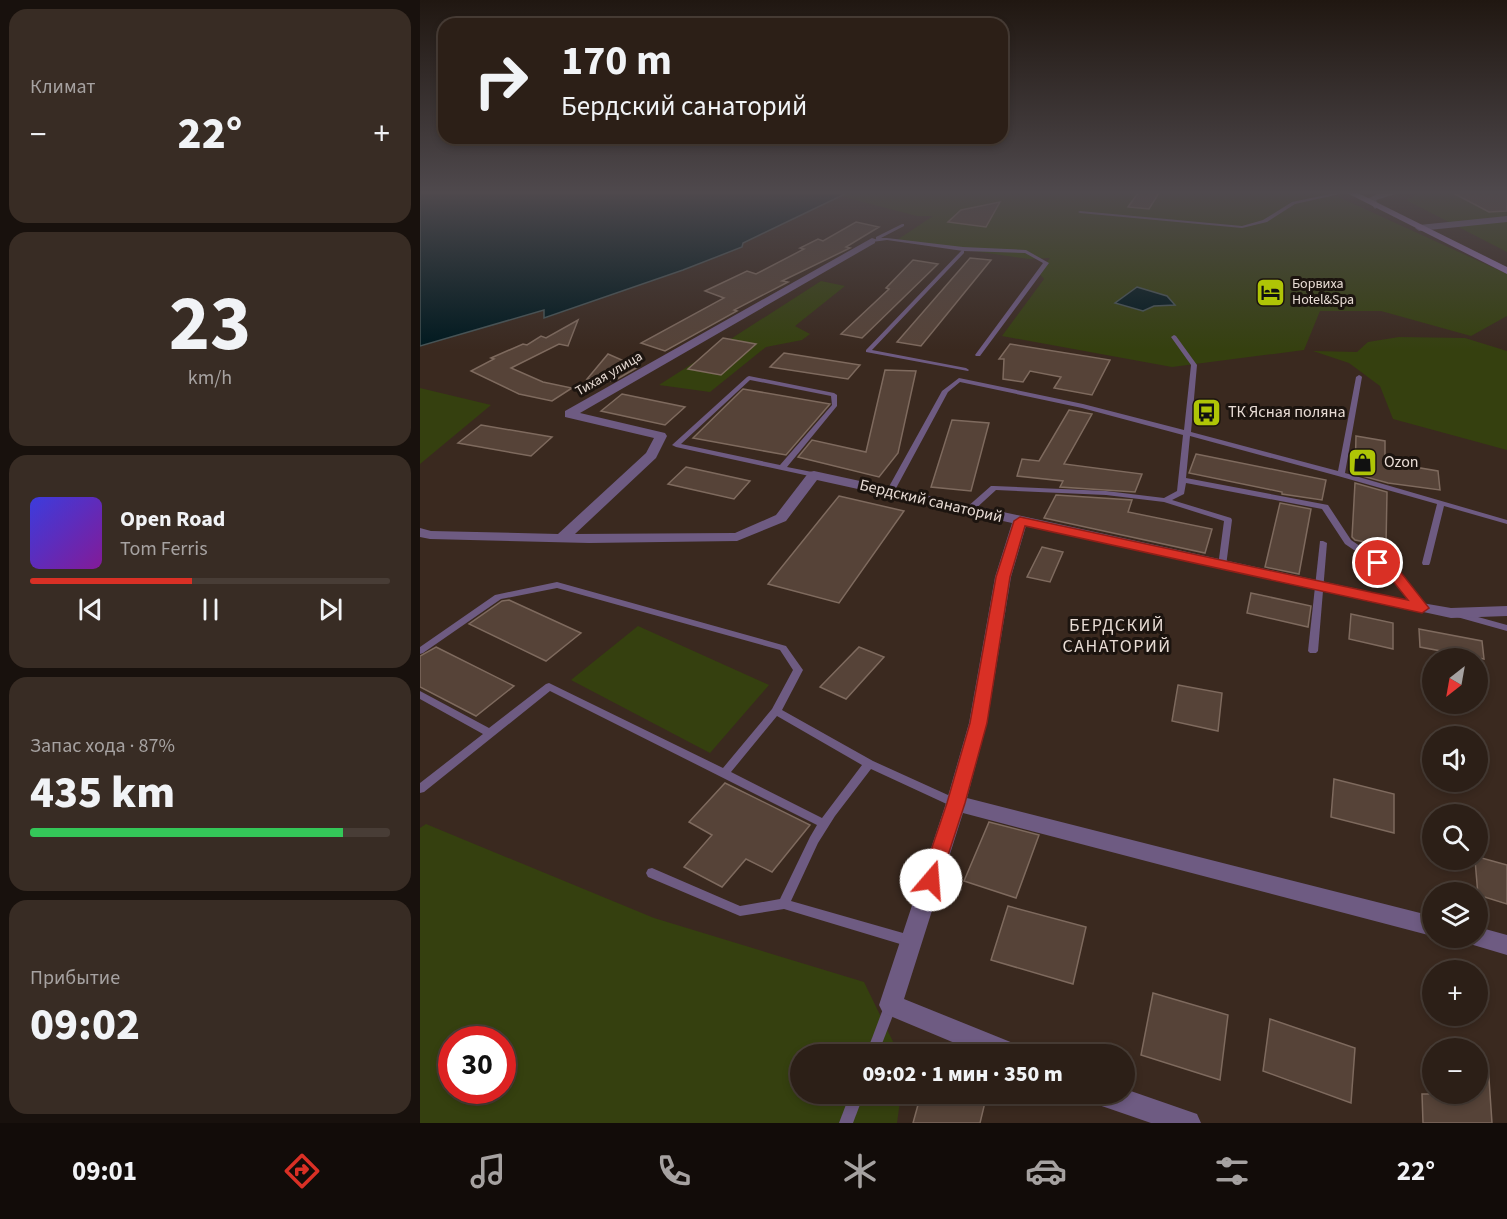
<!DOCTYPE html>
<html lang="ru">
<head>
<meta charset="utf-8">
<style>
  body { margin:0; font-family:"Source Sans 3",sans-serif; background:#382c24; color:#f1f3f6; height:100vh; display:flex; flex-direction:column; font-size:22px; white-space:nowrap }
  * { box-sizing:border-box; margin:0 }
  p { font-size:20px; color:#a6a2a1 }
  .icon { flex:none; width:33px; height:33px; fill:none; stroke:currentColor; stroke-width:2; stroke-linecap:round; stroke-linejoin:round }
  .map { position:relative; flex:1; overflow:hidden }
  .panel { display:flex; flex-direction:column; gap:9px; padding:9px; background:#18110d; width:420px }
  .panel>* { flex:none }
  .guide { position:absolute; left:18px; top:18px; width:570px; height:126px; border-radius:18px; box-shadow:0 3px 9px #0003,0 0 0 2px #483d36; background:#2c1f17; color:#f1f3f6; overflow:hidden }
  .needle { width:39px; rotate:211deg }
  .tools { position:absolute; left:1002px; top:648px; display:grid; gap:12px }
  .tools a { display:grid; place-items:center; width:66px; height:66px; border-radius:50%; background:#2c1f17; box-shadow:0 3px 9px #0003,0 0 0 2px #483d36; font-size:30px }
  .speed { position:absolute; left:18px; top:1026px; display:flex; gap:12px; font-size:30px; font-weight:700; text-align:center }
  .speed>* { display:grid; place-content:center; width:78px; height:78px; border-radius:50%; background:#2c1f17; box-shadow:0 3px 9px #0003,0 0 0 2px #483d36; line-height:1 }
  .speed .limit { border:9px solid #d22; background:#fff; color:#111 }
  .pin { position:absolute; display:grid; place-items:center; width:51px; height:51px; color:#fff; margin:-26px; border:3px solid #fff; border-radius:50%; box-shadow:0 2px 6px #0007 }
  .me { position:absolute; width:66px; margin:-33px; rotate:18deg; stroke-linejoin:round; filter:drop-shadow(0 0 4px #0008) }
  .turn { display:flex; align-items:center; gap:21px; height:126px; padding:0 24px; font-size:27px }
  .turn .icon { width:78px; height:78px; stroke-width:2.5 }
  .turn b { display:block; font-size:42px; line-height:51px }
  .big { font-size:45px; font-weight:800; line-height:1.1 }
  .panel .widget { flex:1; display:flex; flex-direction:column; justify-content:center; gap:9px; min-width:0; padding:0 21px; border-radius:18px; background:#382c24 }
  .panel .dial { align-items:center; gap:0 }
  .dial b { font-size:78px; line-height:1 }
  .song { display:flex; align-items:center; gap:18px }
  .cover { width:72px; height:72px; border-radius:9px; background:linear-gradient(135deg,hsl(240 70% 55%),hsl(290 70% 35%)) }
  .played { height:6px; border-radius:3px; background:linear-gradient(90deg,#d93025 45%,#483d36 45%) }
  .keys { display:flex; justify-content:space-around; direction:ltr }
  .heat { display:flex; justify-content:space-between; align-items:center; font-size:33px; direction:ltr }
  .charge { height:9px; border-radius:4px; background:linear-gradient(90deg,#34c759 87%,#483d36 0) }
  .trip { position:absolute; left:370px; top:1044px; width:345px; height:60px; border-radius:30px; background:#2c1f17; box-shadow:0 3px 9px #0003,0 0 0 2px #483d36; font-weight:800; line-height:60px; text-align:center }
  .menu { display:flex; height:96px; justify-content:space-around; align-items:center; background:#120c09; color:#a6a2a1 }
  .menu .icon { width:42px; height:42px }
  .menu .active { color:#d93025 }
  .menu b { font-size:27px; color:#f1f3f6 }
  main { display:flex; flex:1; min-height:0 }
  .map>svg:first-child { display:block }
</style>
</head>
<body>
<main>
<section class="panel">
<div class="widget"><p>Климат</p>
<div class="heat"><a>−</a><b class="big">22°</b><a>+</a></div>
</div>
<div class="widget dial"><b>23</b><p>km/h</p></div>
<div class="widget">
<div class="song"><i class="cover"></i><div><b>Open Road</b><p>Tom Ferris</p></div></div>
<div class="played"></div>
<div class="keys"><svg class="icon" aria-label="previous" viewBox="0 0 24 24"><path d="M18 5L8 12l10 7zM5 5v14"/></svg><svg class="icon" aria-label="pause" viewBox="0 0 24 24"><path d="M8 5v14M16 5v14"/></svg><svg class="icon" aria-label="next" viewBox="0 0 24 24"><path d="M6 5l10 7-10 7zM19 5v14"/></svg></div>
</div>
<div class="widget"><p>Запас хода · 87%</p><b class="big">435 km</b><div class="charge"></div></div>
<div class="widget"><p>Прибытие</p><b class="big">09:02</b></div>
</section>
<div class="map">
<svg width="1087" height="1123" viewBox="0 0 1087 1123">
  <rect width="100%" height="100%" fill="#3a291f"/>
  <g fill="#35400f" fill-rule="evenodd">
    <polygon points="427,193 910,193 1087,274 1087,316 1051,336 961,311 900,311 884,350 752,367 582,336 624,279 618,272 630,258 609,259 477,240 513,216 497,216 420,196"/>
    <polygon points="999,193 1087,193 1087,252 986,200"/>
    <polygon points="401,281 425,286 375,326 390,334 382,340 346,347 290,392 239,385"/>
    <polygon points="979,337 1045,338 1087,351 1087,450 973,419 960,386 929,363 893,351 937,352 948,342"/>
    <polygon points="0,388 71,405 0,464"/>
    <polygon points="218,626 349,685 290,753 151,680"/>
    <path d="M6,824L234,918L444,982L479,1054H381V1094H481L477,1123H0V828ZM32,1040H82V1090H32Z"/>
  </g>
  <g fill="#00191f" stroke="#465456" stroke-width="1.5">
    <polygon points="0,193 427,193 323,243 322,247 263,270 124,318 124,310 0,346"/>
    <polygon points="717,287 747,296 755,305 734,306 723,311 695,303"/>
  </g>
  <g fill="#564338" stroke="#7e6a5e" stroke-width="1.5">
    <polygon points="718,193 739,193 729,209 708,207"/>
    <polygon points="1033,193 1087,193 1087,211 1069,212"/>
    <polygon points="580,202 566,227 528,222 541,210"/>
    <polygon points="436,222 459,227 426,247 430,248 362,281 368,282 314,310 317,311 245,351 221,343 304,298 285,291 327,271 336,274 384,249 380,248 398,239 403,241"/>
    <polygon points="550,258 571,260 501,346 477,342"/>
    <polygon points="493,260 518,264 442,338 421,334 469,289 466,288"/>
    <polygon points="158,320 148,346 139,344 91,368 123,382 152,388 132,401 99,394 51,371 74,359 71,358 103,344 107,345 121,336 126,338"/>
    <polygon points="303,338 336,344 301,375 268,369"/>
    <polygon points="590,344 690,360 672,395 634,388 641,377 610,371 603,382 583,379 584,359 579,359"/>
    <polygon points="364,353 440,365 428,379 350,367"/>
    <polygon points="188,354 218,367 194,381 167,379"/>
    <polygon points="465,370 496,371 478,453 459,477 378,457 392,440 446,452"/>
    <polygon points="323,389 410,404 366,455 273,438"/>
    <polygon points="202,394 265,407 245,425 181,411"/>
    <polygon points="649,410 672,414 644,464 722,474 715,492 640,487 643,481 597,476 602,459 619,461"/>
    <polygon points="532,420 569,423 551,491 511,487"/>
    <polygon points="61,425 132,437 111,456 38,443"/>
    <polygon points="936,436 965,441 965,462 1018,471 1020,490 968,483 935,474"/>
    <polygon points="776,454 906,480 902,500 862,494 862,492 769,473"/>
    <polygon points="266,467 330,481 314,499 248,484"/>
    <polygon points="935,483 967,492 966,546 935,540 932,537"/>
    <polygon points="636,495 712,500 708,512 792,529 785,553 624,518"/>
    <polygon points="419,496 484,511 419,603 348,584"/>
    <polygon points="860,503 891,509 879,574 845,567"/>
    <polygon points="622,547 643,552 630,582 607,577"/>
    <polygon points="831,593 891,606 888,627 827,613"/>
    <polygon points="89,600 161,633 126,661 49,624 82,601"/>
    <polygon points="931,614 973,623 973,649 929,639"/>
    <polygon points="999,629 1062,641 1064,659 1000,647"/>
    <polygon points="16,647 94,686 56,716 0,687 0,656"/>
    <polygon points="439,647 464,657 426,699 400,687"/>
    <polygon points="758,685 802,693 798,731 752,721"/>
    <polygon points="914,779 974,794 974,833 911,817"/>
    <polygon points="305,783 390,825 352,872 326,859 302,887 264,867 292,835 269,822"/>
    <polygon points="569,822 619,835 596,898 544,881"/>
    <polygon points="1058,857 1087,865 1087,904 1058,895 1055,860 1058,860"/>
    <polygon points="588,906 666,927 653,984 571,960"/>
    <polygon points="733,993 808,1015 800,1080 721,1055"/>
    <polygon points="850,1019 935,1048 931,1103 843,1071"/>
    <polygon points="1068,1064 1072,1123 1003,1123 1002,1094 1058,1094 1058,1065"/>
    <polygon points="501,1094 567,1094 560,1123 493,1123"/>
  </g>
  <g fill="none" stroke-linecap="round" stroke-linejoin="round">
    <g fill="#6e5b82" fill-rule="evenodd">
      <polygon points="915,193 924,193 875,204 847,222 822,228 660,213 658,212 660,211 822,226 843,220 872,202"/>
      <polygon points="482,224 484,224 484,226 461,238 467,238 543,247 606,250 629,263 560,356 556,356 555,355 623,263 605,253 543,251 467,240 452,242 450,241 456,239 456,237"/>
      <polygon points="542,250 544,251 544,253 452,350 546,368 549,370 548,371 446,352 446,350"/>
      <polygon points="754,335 756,336 777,365 771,432 918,471 936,377 939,375 941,376 942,377 925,473 1087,520 1087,524 1024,506 1010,563 1009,565 1003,565 1002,563 1017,504 918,476 770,436 766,478 908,505 931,540 977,571 1005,606 1006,608 1002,611 999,610 971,575 925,544 902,509 766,483 764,494 752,500 811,518 812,520 806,566 802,569 798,566 804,521 744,502 686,495 576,490 552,512 546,512 545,510 546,508 571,486 574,486 686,491 744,498 757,491 763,435 662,408 540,382 528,392 474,492 470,494 466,492 522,391 539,378 663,404 764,430 771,365 751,337"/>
      <path d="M329,376L414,393L417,395V406L367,467L397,473L398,475L397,477H394L256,447L252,445L327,377ZM330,380L411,396L412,405L360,465L261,444Z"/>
      <polygon points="900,541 903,541 907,543 898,651 896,653 890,653 888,651"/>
      <path d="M137,582L366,646L383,670L362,710L453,761L539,800L540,803L539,806L535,807L531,806L451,769L415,816L398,843L371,901L490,935L494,937L496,941L494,945L490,947L364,909L320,916L228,877L226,873L228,869L232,868L320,906L360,899L390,837L397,825L130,691L4,792L0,793V783L63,734L0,699V691L69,728L126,684L129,683L303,768L352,709L373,670L360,650L137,588L81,599L3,653L0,654V647L75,595ZM357,716L442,765L402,818L311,772Z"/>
      <polygon points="1040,612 1087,625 1087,631 1037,617 1036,615 1037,613"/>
      <polygon points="471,999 476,1001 477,1005 458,1054 446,1054 466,1001"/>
      <polygon points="430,1094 444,1094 433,1123 419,1123"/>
    </g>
    <g fill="#6e5b82" fill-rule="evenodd">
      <polygon points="979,193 956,200 959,206 955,209 947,199 957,194"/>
      <polygon points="1087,216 1087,222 999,231 995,228 999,225"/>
      <polygon points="452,238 455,239 455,243 160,413 245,433 247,436 236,458 155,534 315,533 356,515 389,472 394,471 1002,603 1031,608 1087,606 1087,616 1031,618 606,526 591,577 567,723 547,798 1012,916 1012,936 543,813 484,999 598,1045 601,1054 561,1054 463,1013 459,1005 526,803 549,723 575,577 592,523 397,480 366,521 317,541 169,543 10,539 0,537 0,528 11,531 138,534 226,453 234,438 145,417 145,411"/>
      <polygon points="1058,927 1087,935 1087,955 1050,944 1047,938 1058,938"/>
      <polygon points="705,1089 777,1114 781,1123 731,1123 673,1103 670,1094 705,1094"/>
    </g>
    <polygon fill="#9273b2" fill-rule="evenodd" points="927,193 938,193 1087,267 1087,274"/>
  </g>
  <linearGradient id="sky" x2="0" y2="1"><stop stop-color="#201711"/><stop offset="0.55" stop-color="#4f494d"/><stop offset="1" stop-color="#4f494d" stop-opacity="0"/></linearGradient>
  <rect width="1087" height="350" fill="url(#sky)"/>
  <polygon fill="#d93025" stroke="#8d1f18" stroke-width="1.5" points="600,517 988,600 969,576 952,563 954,560 958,558 979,570 1009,608 1002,613 605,526 590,577 567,723 545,803 520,880 518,885 511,888 504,885 501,880 527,803 550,723 576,577 594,521"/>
  <defs>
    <symbol id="hotel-square" viewBox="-11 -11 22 22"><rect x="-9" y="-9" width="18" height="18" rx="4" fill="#afc506" stroke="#1c140f"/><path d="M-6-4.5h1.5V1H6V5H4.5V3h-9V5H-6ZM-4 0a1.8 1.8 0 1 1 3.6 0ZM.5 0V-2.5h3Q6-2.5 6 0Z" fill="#111"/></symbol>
    <symbol id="bus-square" viewBox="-11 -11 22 22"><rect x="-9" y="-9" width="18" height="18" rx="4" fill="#afc506" stroke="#1c140f"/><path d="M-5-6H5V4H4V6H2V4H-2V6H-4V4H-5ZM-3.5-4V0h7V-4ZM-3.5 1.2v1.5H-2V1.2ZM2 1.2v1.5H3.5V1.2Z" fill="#111"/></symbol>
    <symbol id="shop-square" viewBox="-11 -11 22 22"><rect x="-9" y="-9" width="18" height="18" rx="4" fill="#afc506" stroke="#1c140f"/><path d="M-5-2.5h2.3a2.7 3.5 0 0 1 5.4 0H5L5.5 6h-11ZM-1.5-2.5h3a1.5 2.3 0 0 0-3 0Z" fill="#111"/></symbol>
  </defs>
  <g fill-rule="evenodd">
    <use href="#hotel-square" x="834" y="276" width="33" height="33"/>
    <use href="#bus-square" x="770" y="396" width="33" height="33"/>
    <use href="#shop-square" x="926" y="446" width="33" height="33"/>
  </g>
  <g text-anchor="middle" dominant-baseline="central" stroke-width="6" stroke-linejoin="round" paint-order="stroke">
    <g font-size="14" fill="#e8dcd5" stroke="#1c140f" text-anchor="start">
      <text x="872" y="284">Борвиха<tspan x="872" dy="16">Hotel&amp;Spa</tspan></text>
    </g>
    <g font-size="14" fill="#e8dcd5" stroke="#1c140f">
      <text transform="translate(189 374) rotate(-30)">Тихая улица</text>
    </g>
    <g font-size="16" fill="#e8dcd5" stroke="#1c140f" text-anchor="start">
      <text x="808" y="412">ТК Ясная поляна</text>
      <text x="964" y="462">Ozon</text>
    </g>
    <g font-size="16" fill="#e8dcd5" stroke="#1c140f">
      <text transform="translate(511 501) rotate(13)">Бердский санаторий</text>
    </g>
    <g font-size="18" letter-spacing="1.5" fill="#e8dcd5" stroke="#1c140f">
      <text x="697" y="625">БЕРДСКИЙ<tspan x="697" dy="21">САНАТОРИЙ</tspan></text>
    </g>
  </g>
</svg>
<div class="tools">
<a><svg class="needle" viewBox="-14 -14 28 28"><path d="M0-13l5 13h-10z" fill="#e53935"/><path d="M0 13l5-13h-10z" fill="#a6a2a1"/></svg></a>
<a><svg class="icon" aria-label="sound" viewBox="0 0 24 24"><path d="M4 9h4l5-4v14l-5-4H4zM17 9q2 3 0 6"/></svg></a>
<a><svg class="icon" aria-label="search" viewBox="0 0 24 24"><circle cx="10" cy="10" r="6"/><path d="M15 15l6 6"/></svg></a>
<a><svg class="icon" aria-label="layers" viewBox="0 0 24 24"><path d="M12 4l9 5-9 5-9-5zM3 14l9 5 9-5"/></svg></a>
<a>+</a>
<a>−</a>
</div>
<div class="speed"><div class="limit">30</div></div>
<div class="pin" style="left:958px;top:563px;background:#d93025"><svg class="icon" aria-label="arrive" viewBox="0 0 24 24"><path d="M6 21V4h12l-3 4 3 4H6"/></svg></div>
<svg class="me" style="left:511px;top:880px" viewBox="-20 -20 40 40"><circle r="19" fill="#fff"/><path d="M0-13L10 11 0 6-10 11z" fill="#d93025"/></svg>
<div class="trip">09:02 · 1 мин · 350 m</div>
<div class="guide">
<div class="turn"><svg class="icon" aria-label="right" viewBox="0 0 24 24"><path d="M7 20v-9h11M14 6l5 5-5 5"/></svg><div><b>170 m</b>Бердский санаторий</div></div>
</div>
</div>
</main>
<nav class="menu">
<b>09:01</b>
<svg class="icon active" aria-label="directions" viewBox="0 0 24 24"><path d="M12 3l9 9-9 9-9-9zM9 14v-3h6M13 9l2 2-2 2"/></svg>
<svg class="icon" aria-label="music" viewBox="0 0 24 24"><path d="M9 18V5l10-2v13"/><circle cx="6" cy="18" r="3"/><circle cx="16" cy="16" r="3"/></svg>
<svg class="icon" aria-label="phone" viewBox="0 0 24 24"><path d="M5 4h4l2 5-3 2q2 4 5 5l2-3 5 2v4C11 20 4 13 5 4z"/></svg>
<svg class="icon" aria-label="climate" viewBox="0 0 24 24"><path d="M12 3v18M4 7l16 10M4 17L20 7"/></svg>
<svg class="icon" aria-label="car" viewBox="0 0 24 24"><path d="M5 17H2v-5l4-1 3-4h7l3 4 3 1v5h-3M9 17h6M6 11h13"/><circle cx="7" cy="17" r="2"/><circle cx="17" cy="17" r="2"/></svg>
<svg class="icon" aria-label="filters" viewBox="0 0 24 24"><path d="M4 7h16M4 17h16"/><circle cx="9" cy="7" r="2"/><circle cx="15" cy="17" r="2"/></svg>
<b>22°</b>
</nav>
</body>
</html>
